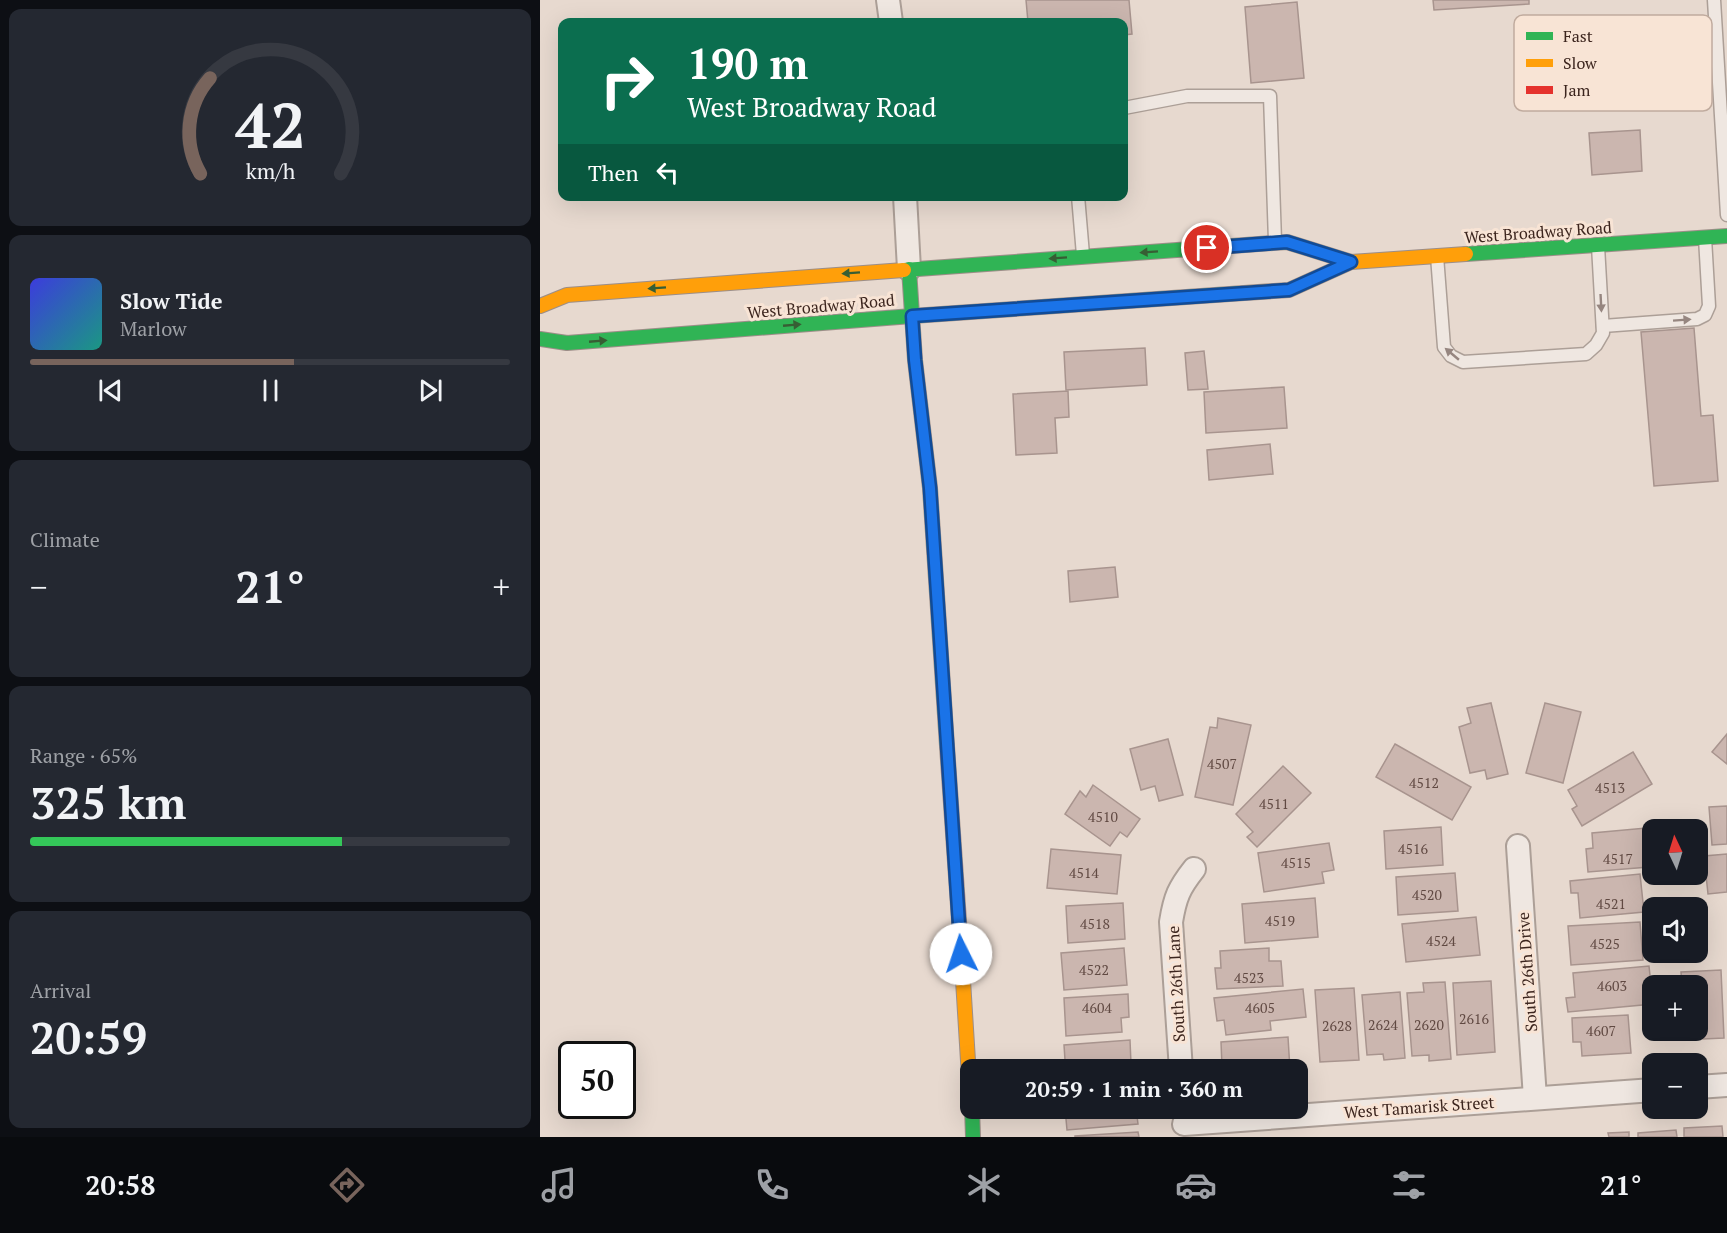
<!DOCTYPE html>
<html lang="en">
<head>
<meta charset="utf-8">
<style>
  body { margin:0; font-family:"PT Serif",serif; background:#242831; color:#f1f3f6; height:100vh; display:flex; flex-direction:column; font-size:22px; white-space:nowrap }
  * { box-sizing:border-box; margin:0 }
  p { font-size:20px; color:#9ea1a6 }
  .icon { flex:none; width:33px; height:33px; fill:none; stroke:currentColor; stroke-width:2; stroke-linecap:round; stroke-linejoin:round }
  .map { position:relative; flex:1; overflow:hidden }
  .side { display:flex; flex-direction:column; gap:9px; padding:9px; background:#0d0f14; width:540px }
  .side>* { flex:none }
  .top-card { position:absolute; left:18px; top:18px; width:570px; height:183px; border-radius:12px; box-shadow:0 6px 24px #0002; background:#0b6e4f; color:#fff; overflow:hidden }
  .needle { width:39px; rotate:356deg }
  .tools { position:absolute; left:1102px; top:819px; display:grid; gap:12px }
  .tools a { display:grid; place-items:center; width:66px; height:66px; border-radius:12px; background:#171b24; box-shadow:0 6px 24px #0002; font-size:30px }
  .speed { position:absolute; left:18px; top:1041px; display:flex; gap:12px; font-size:30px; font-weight:700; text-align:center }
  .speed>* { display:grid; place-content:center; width:78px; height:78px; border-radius:50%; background:#171b24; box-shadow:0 6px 24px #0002; line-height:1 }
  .speed .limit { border:3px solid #111; border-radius:9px; background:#fff; color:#111 }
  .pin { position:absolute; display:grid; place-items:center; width:51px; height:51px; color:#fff; margin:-26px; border:3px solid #fff; border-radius:50%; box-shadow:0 2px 6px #0007 }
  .me { position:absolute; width:66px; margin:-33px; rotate:356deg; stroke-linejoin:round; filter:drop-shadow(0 0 4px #0008) }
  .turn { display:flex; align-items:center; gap:21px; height:126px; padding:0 30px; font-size:27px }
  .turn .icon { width:78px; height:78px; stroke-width:2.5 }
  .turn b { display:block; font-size:42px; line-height:51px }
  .then { display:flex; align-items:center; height:57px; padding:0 30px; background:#0003; gap:12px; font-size:22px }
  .big { font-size:45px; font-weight:600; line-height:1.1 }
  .side .widget { flex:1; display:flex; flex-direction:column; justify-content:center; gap:9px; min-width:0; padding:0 21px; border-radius:12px; background:#242831 }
  .side .dial { align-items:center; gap:0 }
  .dial svg { height:156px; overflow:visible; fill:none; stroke:#363941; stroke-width:7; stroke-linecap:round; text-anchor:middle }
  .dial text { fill:#f1f3f6; stroke:none }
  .song { display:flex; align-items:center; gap:18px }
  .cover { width:72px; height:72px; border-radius:9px; background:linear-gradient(135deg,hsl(240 70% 55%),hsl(170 70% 35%)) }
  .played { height:6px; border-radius:3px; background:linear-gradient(90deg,#78645c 55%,#363941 55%) }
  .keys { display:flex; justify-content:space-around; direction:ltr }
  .heat { display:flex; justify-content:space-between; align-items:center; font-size:33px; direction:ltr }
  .charge { height:9px; border-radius:4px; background:linear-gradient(90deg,#34c759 65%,#363941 0) }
  .trip { position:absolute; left:420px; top:1059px; width:348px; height:60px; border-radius:12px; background:#171b24; box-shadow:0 6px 24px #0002; font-weight:600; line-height:60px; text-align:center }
  .tab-bar { display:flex; height:96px; justify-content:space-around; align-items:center; background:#090b0e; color:#9ea1a6 }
  .tab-bar .icon { width:42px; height:42px }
  .tab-bar .on { color:#78645c }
  .tab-bar b { font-size:27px; color:#f1f3f6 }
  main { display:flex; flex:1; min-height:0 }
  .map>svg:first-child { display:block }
</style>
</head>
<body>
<main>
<section class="side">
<div class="widget dial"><svg viewBox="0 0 100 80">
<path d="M14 69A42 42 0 1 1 86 69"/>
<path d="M14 69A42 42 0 0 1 19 20" stroke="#78645c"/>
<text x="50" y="56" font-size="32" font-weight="700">42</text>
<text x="50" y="72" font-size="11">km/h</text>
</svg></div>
<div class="widget">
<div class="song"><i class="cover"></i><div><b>Slow Tide</b><p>Marlow</p></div></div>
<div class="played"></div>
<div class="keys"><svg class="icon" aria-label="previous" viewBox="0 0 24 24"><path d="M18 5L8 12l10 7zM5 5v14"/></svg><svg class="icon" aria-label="pause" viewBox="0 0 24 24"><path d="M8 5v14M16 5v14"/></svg><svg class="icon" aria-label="next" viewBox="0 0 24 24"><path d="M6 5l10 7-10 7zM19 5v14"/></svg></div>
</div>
<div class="widget"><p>Climate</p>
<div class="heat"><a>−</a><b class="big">21°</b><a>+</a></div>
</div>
<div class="widget"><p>Range · 65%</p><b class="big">325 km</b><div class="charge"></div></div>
<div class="widget"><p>Arrival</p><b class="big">20:59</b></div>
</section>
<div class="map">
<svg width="1187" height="1137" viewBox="0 0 1187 1137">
  <rect width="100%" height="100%" fill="#e7d9cf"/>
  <g fill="#cbb6af" stroke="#a8948e" stroke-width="1.5">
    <polygon points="486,0 589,0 592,34 584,35 584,22 488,22"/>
    <polygon points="893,0 989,0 989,4 894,10"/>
    <polygon points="757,2 764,78 711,83 705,7"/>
    <polygon points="1100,130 1102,171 1052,175 1049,133"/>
    <polygon points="1154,328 1161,416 1173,415 1178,481 1114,486 1101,332"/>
    <polygon points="605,348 607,385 526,390 524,352"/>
    <polygon points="664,351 668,389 648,390 645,353"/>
    <polygon points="744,387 747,428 666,433 664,392"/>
    <polygon points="528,391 529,417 515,418 517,453 476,455 473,394"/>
    <polygon points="730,444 733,474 669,480 667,450"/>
    <polygon points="575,567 578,597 530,602 528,571"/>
    <polygon points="951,703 968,774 947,779 945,770 930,773 919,727 931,723 927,708"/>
    <polygon points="1005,703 1041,712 1023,783 986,773"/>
    <polygon points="678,718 711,725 693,805 655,797 670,727 677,728"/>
    <polygon points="1187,734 1187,764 1172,752"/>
    <polygon points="628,739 643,795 619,801 615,786 601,790 590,749"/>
    <polygon points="855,744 931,787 912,820 836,777"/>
    <polygon points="1093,752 1112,784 1042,826 1032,809 1037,806 1028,790"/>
    <polygon points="743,766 771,793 717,847 707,837 713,832 696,814"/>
    <polygon points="553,785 600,819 587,837 580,832 570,846 525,814 540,791 546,797"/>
    <polygon points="1187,806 1187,844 1172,845 1169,807"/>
    <polygon points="901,827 903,865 846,869 844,831"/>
    <polygon points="1106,828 1109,867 1048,872 1046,849 1053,848 1052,833"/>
    <polygon points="789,843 794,870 782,872 784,883 724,892 718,853"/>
    <polygon points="511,849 581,855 577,894 507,888"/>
    <polygon points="1187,854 1187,892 1168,894 1164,856"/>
    <polygon points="915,873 918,911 858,915 856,877"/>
    <polygon points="1100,874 1104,912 1040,918 1038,893 1031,893 1030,881"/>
    <polygon points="775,898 778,937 705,943 702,904"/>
    <polygon points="583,903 585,939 528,943 526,906"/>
    <polygon points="936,917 940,955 866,962 862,924"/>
    <polygon points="1100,922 1103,960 1031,965 1028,926"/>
    <polygon points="584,948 587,985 524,990 521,953"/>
    <polygon points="729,948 729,961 741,961 743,986 677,989 675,968 681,968 680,951"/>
    <polygon points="1109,966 1113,1004 1028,1012 1026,998 1035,997 1033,973"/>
    <polygon points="1181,970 1184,1038 1163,1039 1162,1031 1146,1032 1146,1030 1158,1030 1158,986 1142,986 1141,972"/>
    <polygon points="951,981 955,1052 917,1055 913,983"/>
    <polygon points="905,982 911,1059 889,1061 889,1055 872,1056 867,993 884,992 883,983"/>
    <polygon points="814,988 819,1060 780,1062 775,990"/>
    <polygon points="763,989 766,1017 730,1021 731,1030 686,1035 684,1020 677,1021 674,998"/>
    <polygon points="860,992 865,1058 844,1060 843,1054 827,1055 822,995"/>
    <polygon points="588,994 589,1017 581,1018 582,1032 526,1036 524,998"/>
    <polygon points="1088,1015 1091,1053 1042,1056 1041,1042 1033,1042 1032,1018"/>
    <polygon points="748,1037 750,1070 691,1070 691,1066 682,1066 681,1042"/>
    <polygon points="590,1040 591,1064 598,1063 599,1070 519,1070 518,1061 525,1060 524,1045"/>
    <polygon points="525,1108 596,1108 598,1124 527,1130"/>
    <polygon points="1182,1126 1183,1137 1144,1137 1144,1128"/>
    <polygon points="1136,1130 1137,1137 1098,1137 1098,1133"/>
    <polygon points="598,1132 599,1137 535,1137 535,1136"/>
    <polygon points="1089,1132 1089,1137 1069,1137 1068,1133"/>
  </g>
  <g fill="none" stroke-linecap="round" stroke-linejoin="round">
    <defs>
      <g id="lane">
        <polyline points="1174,0 1187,215"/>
        <polyline points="584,108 647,96 730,96 735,241"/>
        <polyline points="538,196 543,255"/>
        <polyline points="897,256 904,347 911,356 923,362 1046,354 1056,345 1063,333 1058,246"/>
        <polyline points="1063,326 1157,319 1165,315 1169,306 1165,238"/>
      </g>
      <g id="street">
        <polyline points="348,0 351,22"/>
        <polyline points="365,196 369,269"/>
        <polyline points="978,846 995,1098"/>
        <path d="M641,1070L631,922C635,897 639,888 654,869"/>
        <polyline points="1158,1087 1187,1085"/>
        <polyline points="644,1124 1113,1090"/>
      </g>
      <g id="fast">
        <polyline points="926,254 1187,236"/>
        <polyline points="369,269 375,360 390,488 407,746"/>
        <polyline points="364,270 747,242 811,262"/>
        <polyline points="0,339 27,343 372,316 704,293"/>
        <polyline points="432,1108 433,1137"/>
      </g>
      <g id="slow">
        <polyline points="704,293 749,290 811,262 926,254"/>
        <polyline points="0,306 27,295 364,270"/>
        <polyline points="422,964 430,1093"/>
      </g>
      <polyline id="jam" points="407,746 422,964"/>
    </defs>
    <use href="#lane" stroke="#ac9f97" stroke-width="15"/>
    <use href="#street" stroke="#ac9f97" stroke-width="26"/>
    <use href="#fast" stroke="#9c8e88" stroke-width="16"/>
    <use href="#slow" stroke="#9c8e88" stroke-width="16"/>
    <use href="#jam" stroke="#9c8e88" stroke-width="16"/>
    <use href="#lane" stroke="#efe7e1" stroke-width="12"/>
    <use href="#street" stroke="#efe7e1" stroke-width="22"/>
    <use href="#fast" stroke="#30b455" stroke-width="14"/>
    <use href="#slow" stroke="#ff9f0a" stroke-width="14"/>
    <use href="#jam" stroke="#e5322d" stroke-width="14"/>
  </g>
  <defs><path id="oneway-solid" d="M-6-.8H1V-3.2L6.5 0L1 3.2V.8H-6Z" transform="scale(1.5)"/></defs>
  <g fill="#375e34">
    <use href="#oneway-solid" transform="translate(609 252) rotate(176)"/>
    <use href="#oneway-solid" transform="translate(518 258) rotate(176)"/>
    <use href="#oneway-solid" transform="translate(311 273) rotate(176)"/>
    <use href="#oneway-solid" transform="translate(117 288) rotate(176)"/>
    <use href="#oneway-solid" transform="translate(252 325) rotate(-5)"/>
    <use href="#oneway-solid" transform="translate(58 341) rotate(-5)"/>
  </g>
  <g fill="#968680">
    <use href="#oneway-solid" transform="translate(1061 303) rotate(87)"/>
    <use href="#oneway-solid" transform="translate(1142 320) rotate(-4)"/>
    <use href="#oneway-solid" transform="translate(912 354) rotate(-140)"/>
  </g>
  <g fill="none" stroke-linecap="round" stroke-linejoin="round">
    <defs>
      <polyline id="route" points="421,954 390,488 375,360 372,316 749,290 811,262 747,242 667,248"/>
    </defs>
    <use href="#route" stroke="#114b97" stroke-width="15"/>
    <use href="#route" stroke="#1a73e8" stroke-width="10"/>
  </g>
  <g text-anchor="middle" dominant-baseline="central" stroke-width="6" stroke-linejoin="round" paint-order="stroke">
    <g font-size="14" fill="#604942">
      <text x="682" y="763">4507</text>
      <text x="884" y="782">4512</text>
      <text x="1070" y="787">4513</text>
      <text x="734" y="803">4511</text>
      <text x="563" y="816">4510</text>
      <text x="873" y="848">4516</text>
      <text x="1078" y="858">4517</text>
      <text x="756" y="862">4515</text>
      <text x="544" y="872">4514</text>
      <text x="887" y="894">4520</text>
      <text x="1071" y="903">4521</text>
      <text x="740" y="920">4519</text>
      <text x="555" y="923">4518</text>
      <text x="901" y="940">4524</text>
      <text x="1065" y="943">4525</text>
      <text x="554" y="969">4522</text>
      <text x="709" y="977">4523</text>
      <text x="1072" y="985">4603</text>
      <text x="557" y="1007">4604</text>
      <text x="720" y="1007">4605</text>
      <text x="934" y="1018">2616</text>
      <text x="843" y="1024">2624</text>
      <text x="889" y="1024">2620</text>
      <text x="797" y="1025">2628</text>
      <text x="1061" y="1030">4607</text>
    </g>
    <g font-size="16" fill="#3c251e" stroke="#f8e4d5">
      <text transform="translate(998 232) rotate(-4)">West Broadway Road</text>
      <text transform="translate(281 306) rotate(-5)">West Broadway Road</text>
      <text transform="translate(987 972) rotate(-94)">South 26th Drive</text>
      <text transform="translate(636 984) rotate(-93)">South 26th Lane</text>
      <text transform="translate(879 1107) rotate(-4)">West Tamarisk Street</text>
    </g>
  </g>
  <rect x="974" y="15" width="198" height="96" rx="9" fill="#f8e4d5" stroke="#c0ab9e" stroke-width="1.5"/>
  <rect x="986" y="32" width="27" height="8" fill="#30b455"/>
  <rect x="986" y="59" width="27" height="8" fill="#ff9f0a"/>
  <rect x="986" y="86" width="27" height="8" fill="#e5322d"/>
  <g font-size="16" fill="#3c251e">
    <text x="1023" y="42">Fast</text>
    <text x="1023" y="69">Slow</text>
    <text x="1023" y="96">Jam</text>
  </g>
</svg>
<div class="tools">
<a><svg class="needle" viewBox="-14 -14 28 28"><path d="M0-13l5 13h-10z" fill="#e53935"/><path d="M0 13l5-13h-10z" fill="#9ea1a6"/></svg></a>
<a><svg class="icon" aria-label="sound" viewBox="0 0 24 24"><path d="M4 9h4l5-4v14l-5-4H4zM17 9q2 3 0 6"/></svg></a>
<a>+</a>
<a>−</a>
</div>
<div class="speed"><div class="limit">50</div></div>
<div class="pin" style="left:667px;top:248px;background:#d93025"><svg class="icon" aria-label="arrive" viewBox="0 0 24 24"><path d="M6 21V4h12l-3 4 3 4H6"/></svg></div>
<svg class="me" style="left:421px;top:954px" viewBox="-20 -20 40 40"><circle r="19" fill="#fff"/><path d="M0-13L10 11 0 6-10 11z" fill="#1a73e8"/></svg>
<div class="trip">20:59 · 1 min · 360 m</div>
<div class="top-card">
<div class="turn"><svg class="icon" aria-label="right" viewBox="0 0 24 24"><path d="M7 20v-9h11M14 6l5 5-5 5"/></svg><div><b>190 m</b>West Broadway Road</div></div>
<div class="then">Then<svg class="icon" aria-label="left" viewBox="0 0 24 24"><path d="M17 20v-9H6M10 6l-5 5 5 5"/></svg></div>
</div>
</div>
</main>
<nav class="tab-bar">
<b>20:58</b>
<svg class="icon on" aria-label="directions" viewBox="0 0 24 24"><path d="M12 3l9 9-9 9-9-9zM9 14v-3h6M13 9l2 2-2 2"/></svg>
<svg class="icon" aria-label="music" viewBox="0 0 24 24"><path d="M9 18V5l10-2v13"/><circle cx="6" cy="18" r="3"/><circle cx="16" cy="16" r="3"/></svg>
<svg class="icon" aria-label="phone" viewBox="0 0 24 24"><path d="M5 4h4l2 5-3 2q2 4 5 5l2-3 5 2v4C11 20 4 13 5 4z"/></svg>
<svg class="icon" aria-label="climate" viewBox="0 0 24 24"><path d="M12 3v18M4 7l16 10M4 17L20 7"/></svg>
<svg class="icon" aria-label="car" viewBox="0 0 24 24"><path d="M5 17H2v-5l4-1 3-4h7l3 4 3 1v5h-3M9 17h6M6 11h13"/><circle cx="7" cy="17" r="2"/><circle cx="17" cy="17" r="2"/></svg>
<svg class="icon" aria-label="filters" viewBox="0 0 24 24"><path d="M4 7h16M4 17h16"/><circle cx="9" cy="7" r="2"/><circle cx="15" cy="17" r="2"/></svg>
<b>21°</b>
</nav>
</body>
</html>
